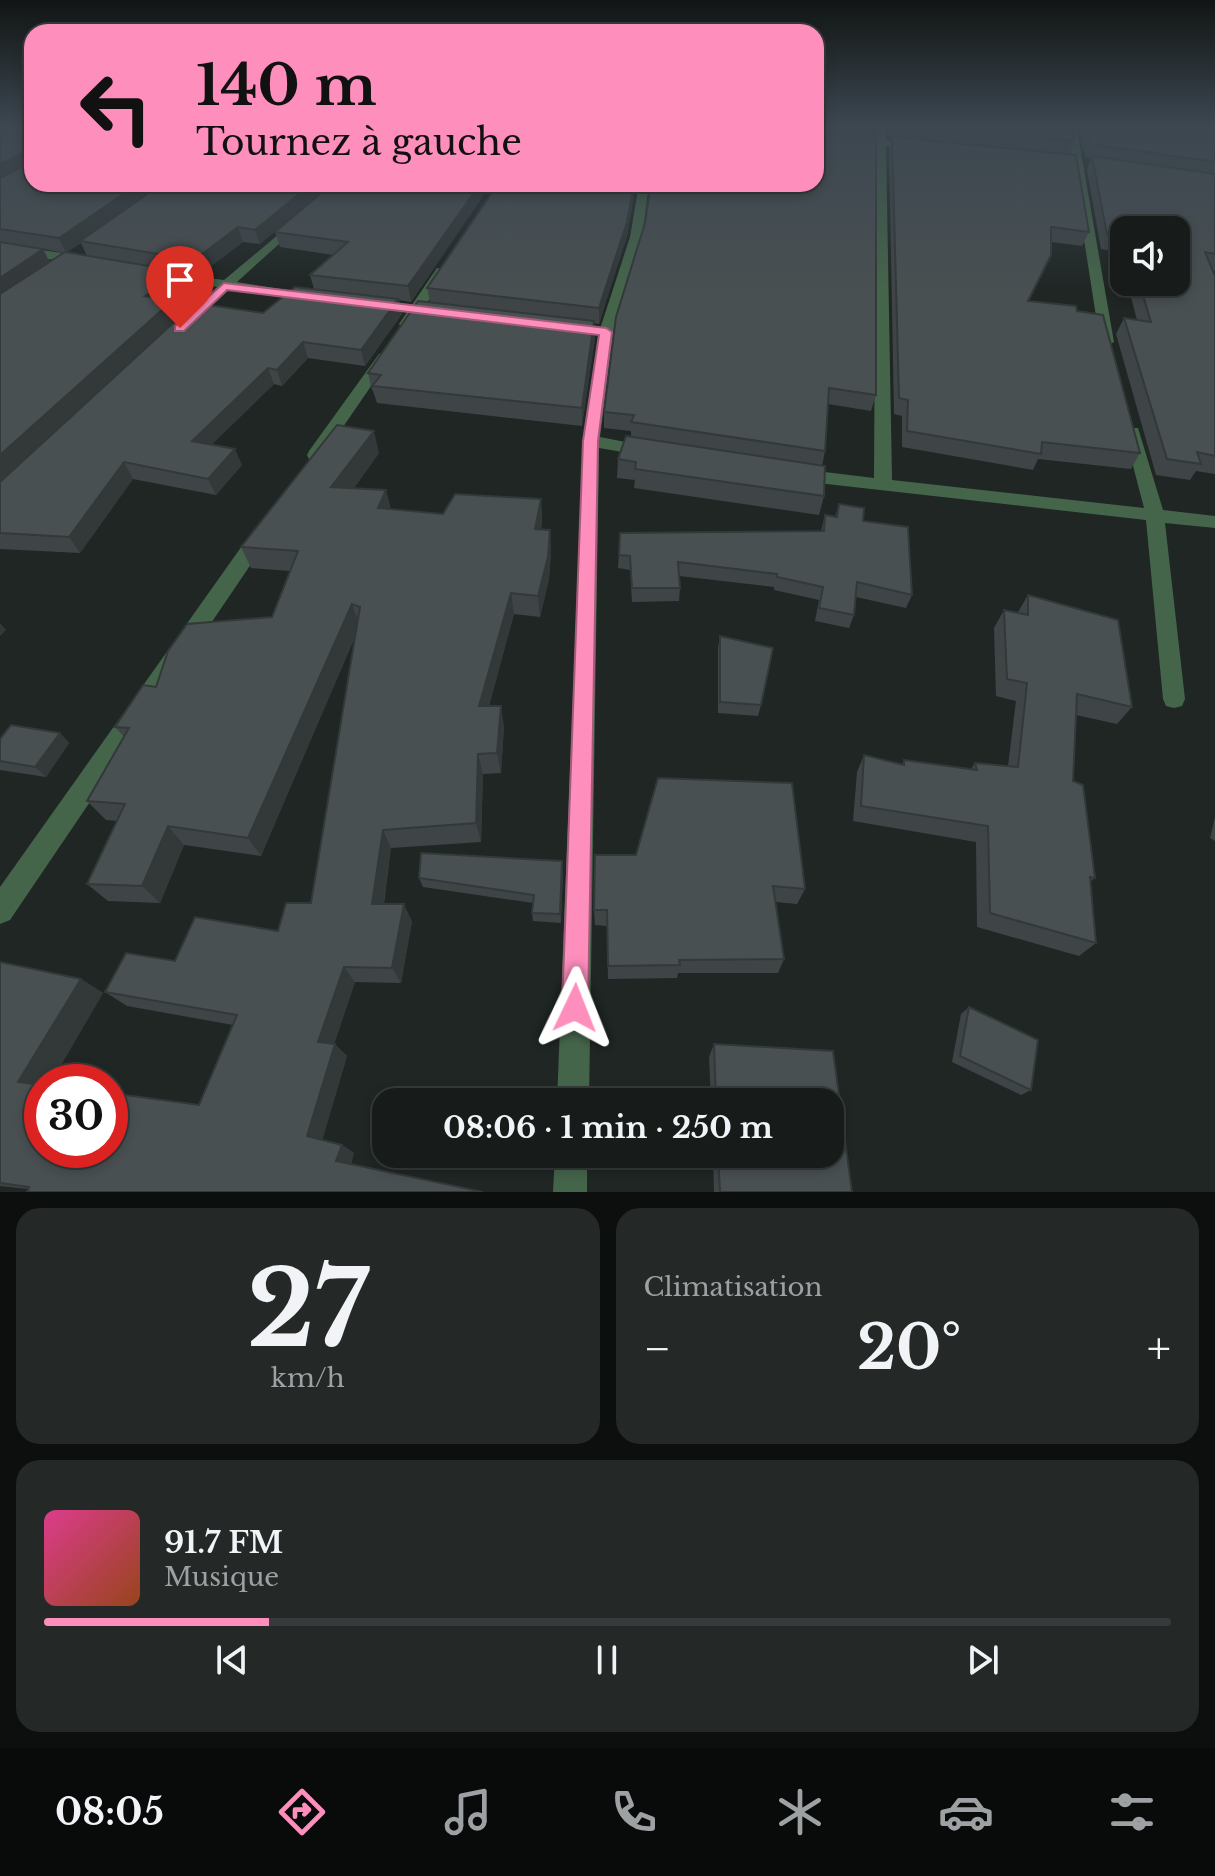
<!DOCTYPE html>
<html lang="fr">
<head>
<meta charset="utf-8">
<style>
  body { margin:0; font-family:"Libre Baskerville",serif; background:#242928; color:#f1f3f6; height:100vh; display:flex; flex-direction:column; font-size:30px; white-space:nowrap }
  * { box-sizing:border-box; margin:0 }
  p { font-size:26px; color:#9ea1a3 }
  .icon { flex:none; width:44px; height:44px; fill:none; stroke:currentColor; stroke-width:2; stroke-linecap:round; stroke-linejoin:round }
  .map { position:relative; height:1192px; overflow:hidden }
  .sheet { display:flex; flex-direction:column; gap:16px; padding:16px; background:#0d0f0f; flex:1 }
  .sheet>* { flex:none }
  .top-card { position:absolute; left:24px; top:24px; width:800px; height:168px; border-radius:24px; box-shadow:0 4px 12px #0003,0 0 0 2px #363a3a; background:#fe8ebc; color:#111; overflow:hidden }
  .fabs { position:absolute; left:1110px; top:216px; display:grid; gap:16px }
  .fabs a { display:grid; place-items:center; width:80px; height:80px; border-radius:16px; background:#171c1b; box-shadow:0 4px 12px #0003,0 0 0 2px #363a3a; font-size:40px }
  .speed { position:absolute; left:24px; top:1064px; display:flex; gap:16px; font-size:40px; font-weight:700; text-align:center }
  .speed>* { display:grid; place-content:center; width:104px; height:104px; border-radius:50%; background:#171c1b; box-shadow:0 4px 12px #0003,0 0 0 2px #363a3a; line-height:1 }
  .speed .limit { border:12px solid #d22; background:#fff; color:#111 }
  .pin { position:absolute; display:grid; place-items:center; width:68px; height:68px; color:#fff; margin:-82px -34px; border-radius:50% 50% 50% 0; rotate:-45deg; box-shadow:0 0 8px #0007 }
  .pin .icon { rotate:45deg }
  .me { position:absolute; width:88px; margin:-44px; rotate:2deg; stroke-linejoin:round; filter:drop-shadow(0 0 6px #0008) }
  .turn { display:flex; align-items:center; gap:28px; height:168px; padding:0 40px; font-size:36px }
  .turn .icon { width:104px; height:104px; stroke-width:2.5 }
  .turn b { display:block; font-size:56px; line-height:68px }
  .big { font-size:60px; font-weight:800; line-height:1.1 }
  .sheet .card { flex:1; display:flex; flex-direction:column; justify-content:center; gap:12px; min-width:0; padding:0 28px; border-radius:24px; background:#242928 }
  .sheet .dial { align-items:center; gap:0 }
  .dial b { font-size:104px; line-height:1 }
  .song { display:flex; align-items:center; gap:24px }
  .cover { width:96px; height:96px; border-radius:12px; background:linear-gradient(135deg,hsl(330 70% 55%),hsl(20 70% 35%)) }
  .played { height:8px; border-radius:4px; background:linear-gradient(90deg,#fe8ebc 20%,#363a3a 20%) }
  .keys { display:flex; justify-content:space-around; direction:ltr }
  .heat { display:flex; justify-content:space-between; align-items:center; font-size:44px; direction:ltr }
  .sheet .tiles { flex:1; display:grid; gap:16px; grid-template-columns:1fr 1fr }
  .card:last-child { grid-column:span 2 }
  .trip { position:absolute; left:372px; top:1088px; width:472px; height:80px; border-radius:24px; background:#171c1b; box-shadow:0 4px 12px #0003,0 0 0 2px #363a3a; font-weight:800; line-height:80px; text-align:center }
  .menu { display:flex; height:128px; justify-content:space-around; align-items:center; background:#090b0b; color:#9ea1a3 }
  .menu .icon { width:56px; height:56px }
  .menu .current { color:#fe8ebc }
  .menu b { font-size:36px; color:#f1f3f6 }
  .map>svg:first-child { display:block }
</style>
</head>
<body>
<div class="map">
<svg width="1215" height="1192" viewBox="0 0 1215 1192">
  <rect width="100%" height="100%" fill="#1f2624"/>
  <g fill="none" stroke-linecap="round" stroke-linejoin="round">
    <g fill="#45654b" fill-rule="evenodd">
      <polygon points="876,124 886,124 886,140 921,145 916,148 886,146 892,480 1144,508 1124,431 1126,428 1138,428 1163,510 1215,516 1215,528 1165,523 1185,699 1182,706 1174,708 1166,706 1163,699 1146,520 800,481 791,475 800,469 874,478 876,146 816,142 816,136 876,140"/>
      <polygon points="1066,124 1076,124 1114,342 1107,346 1100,342"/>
      <polygon points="639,184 649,184 642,237 613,332 600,437 646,446 654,451 646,456 599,448 589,1102 557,1102 583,441 599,332 630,237"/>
      <polygon points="297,219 301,220 301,224 237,282 312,294 319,298 317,301 230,289 192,324 182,324 182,318 217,287 153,277 153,271 224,280"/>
      <polygon points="0,244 83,256 89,260 83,264 0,252"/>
      <polygon points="437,268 448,271 411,327 401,327 399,324"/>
      <polygon points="384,353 391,357 321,459 309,459 307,455 309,451 379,354"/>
      <polygon points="261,528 270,534 268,539 10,920 0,924 0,887 254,529"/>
      <polygon points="555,1154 587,1154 587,1192 553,1192"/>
    </g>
  </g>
  <g fill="#3f4547" fill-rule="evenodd">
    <path d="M0,124H32V184H330L260,244L243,242L199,275L179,272L185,286L168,299L180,315L0,482ZM81,243L87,256L67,252ZM43,249L65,253L50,262Z"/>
    <polygon points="816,124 876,124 873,135 876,395 871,411 828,404 825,451 822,466 824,496 819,515 634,488 635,480 617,478 618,459 631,436 631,431 604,428 604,412 645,223"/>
    <polygon points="889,124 1070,124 1074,141 1069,154 1089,232 1082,246 1051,242 1051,255 1029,301 1077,311 1140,453 1131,469 1038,459 1033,470 902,447 902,416 894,414 889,149 892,138 889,137"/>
    <polygon points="1077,124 1215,124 1215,271 1213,271 1215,276 1215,474 1196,471 1190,480 1156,475 1116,334 1124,318 1137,320 1127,282 1176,282 1124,230 1124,270 1119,252 1101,249 1087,170 1091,158 1085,157"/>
    <polygon points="332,184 491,184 411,302 399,300 402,314 365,366 308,358 282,386 274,384 212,444 242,465 216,495 133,479 80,553 0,549 0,482 263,313 314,289 310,275 333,255 280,247 275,232"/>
    <polygon points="498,184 636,184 627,236 599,324 594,323 595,338 582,426 377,403 373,391 372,390 368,373 430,302 427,288"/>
    <polygon points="379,453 354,488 386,490 391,510 443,514 541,499 542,521 541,530 550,530 551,552 549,579 540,617 514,614 489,706 504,726 501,773 483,774 481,842 391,848 384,904 412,921 401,983 355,982 334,1044 347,1056 322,1140 342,1145 354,1153 351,1164 28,1189 0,1186 0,962 81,979 103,993 51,1082 42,1082 42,1150 199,1105 233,1025 127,1006 105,992 175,961 278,931 311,903 355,636 261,856 184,845 160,903 108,901 87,884 117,821 106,820 87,801 124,737 115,727 156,687 272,617 290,571 251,568 241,547"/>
    <polygon points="839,504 863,521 912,595 906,608 856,597 854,615 849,628 815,621 819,600 774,590 774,587 679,576 680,588 679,601 632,602 630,570 618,568 620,533 821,531 825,515 835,517"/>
    <polygon points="1028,595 1132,707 1117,724 1076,715 1073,781 1095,878 1090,882 1096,943 1079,956 977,927 976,842 853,821 857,772 864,755 902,764 904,760 971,769 975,763 1008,766 1016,701 996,696 994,628 1004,610 1018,612"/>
    <polygon points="720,636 761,705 758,716 718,713 718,647"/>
    <polygon points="60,733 69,743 46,777 0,770 0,739"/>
    <polygon points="1215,817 1215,841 1210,838"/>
    <polygon points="636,855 805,889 797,904 776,902 784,959 778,973 678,973 677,978 608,979 607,926 595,925 594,910"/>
    <polygon points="563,870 561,923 533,921 532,913 533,903 423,887 419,878"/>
    <polygon points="969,1007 1031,1090 1021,1095 952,1062 961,1014"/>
    <polygon points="714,1044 833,1051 852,1192 714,1192 713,1154 830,1154 830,1102 711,1102 709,1057"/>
  </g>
  <g fill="#333839">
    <polygon points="24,152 31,165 0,182 0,164"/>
    <polygon points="138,184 164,184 66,253 59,238"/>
    <polygon points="311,184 330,184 260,244 255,230"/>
    <polygon points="480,184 491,184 411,302 408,286"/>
    <polygon points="634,184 636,184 627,236 599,324 599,308"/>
    <polygon points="238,227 243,242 199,275 194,260"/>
    <polygon points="43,249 50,264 0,299 0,278"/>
    <polygon points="1051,255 1045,269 1022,316 1028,301"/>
    <polygon points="179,271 185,286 152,311 145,296"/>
    <polygon points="398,299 402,314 365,366 361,350"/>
    <polygon points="173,300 180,315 0,482 0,455"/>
    <polygon points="594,321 595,338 582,426 582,408"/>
    <polygon points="303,342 308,358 282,386 277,370"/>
    <polygon points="268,368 274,384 199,457 192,441"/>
    <polygon points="374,431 379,453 339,509 331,487"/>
    <polygon points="235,449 242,465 216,495 208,479"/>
    <polygon points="124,462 133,479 80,553 69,537"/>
    <polygon points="386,490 391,512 378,508"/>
    <polygon points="541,499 542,521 537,551 535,529"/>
    <polygon points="550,530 551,552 549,579 540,617 538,596"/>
    <polygon points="511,593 514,614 483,726 479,706"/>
    <polygon points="352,604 360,626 261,856 248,838"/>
    <polygon points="0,623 6,630 0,636"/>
    <polygon points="501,706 504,726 501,773 497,753"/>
    <polygon points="60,733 69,743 46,777 35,767"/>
    <polygon points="478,754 483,774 481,842 476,823"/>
    <polygon points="168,826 184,845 160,903 142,886"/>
    <polygon points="383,830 391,848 381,921 372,904"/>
    <polygon points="562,861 563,870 561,923 560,914"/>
    <polygon points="404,904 412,921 401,983 392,968"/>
    <polygon points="344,967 355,982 331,1054 318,1042"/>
    <polygon points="81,979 103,993 51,1082 42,1082 42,1091 18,1082"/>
    <polygon points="335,1044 347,1056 321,1145 307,1136"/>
    <polygon points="342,1145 354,1153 349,1169 336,1161"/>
  </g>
  <g fill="#495052" stroke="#333839" stroke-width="2">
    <polygon points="0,124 32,124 32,184 138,184 59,238 0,229 0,178 27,164 28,153 24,152 0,164"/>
    <polygon points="816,124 818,132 876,135 876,395 829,388 825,451 631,422 634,415 604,412 616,317 645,223 651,184 816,184"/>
    <polygon points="892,124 1070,124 1074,141"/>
    <polygon points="1085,124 1215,124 1215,162 1090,144"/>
    <polygon points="892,137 1076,155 1089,232 1051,227 1051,255 1028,301 1076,306 1077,311 1103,315 1140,453 1042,442 1041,454 907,431 908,400 899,398"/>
    <polygon points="1092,156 1215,174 1215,254 1205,252 1215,276 1215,456 1197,452 1201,464 1167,459 1124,318 1151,322 1139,282 1176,282 1176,230 1124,230 1124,237 1107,234"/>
    <polygon points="162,184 311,184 255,230 238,227 194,260 80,241"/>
    <polygon points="332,184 480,184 408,286 310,275 348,242 275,232"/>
    <polygon points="498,184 634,184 627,222 599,308 427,288"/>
    <polygon points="0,242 43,249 0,278"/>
    <polygon points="65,252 179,271 145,296 173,300 0,455 0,294"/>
    <polygon points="295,287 398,299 361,350 303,342 277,370 268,368 192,441 235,449 208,479 124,462 69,537 0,533 0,482 195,303 263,313"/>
    <polygon points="418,301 594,321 582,408 372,386 381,375 368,373"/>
    <polygon points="337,425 374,431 331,487 386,490 378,508 443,514 455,494 541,499 535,529 550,530 548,557 538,596 511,593 479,706 501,706 497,753 478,754 476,823 383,830 372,904 404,904 392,968 344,967 318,1042 335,1044 307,1136 342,1145 336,1161 483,1192 27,1192 29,1187 0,1183 0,962 81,979 18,1082 42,1085 42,1150 110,1150 110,1093 199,1105 237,1015 105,992 126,953 175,961 195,917 278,931 286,903 311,903 360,607 352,604 248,838 168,826 142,886 87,884 125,804 87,801 129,728 115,727 143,685 156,687 168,651 187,624 272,617 298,551 241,547"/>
    <polygon points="626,436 825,466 824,496 635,469 636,462 618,459"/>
    <polygon points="839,504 864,508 863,521 908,527 912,595 857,582 854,615 819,608 823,587 777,577 777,574 678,562 680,588 632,588 630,556 619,555 620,533 824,531 825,515 837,517"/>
    <polygon points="1028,595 1118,620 1132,707 1077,694 1073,781 1083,785 1095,878 1090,877 1096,943 990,913 988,826 861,806 864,755 904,765 904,760 977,770 975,763 1018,767 1027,683 1007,679 1004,610 1028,615"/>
    <polygon points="720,636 773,648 761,705 720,702"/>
    <polygon points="11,725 60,733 35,767 0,761 0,739"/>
    <polygon points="658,778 792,783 805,889 773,886 784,959 679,960 680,965 608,966 607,910 594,910 595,855 636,855"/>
    <polygon points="421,853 562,861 560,914 532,913 534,895 419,878"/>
    <polygon points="969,1007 1038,1040 1031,1090 960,1056"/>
    <polygon points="714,1044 833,1051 852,1192 720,1192 718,1154 830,1154 830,1102 716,1102"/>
  </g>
  <linearGradient id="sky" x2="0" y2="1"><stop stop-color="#111514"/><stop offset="0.43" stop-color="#3c4750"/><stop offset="1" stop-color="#3c4750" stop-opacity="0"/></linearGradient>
  <rect width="1215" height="291" fill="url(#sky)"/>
  <polygon fill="#fe8ebc" stroke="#a55c7a" stroke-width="2" points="224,283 606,328 612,332 598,441 588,1008 585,1017 575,1021 566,1017 562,1008 583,441 599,335 227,290 184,331 175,331 175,326"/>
</svg>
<div class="fabs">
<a><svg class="icon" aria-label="sound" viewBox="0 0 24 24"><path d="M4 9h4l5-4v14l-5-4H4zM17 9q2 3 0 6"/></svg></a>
</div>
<div class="speed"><div class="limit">30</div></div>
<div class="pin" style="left:180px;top:328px;background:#d93025"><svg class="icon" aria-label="arrive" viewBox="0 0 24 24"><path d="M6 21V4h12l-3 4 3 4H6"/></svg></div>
<svg class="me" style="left:575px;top:1008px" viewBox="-20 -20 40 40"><path d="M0-17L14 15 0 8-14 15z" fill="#fe8ebc" stroke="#fff" stroke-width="4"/></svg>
<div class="trip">08:06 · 1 min · 250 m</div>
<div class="top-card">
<div class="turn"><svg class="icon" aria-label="left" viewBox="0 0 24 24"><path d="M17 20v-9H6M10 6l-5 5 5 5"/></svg><div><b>140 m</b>Tournez à gauche</div></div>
</div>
</div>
<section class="sheet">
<div class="tiles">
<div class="card dial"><b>27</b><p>km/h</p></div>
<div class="card"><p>Climatisation</p>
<div class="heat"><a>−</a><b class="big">20°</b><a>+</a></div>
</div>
<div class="card">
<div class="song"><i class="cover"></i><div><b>91.7 FM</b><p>Musique</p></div></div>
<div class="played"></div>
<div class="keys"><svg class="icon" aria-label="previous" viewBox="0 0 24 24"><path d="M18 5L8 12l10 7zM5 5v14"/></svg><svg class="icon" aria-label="pause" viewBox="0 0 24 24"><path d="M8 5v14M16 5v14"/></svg><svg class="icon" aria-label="next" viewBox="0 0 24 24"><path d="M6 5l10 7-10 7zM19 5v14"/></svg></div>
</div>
</div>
</section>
<nav class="menu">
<b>08:05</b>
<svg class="icon current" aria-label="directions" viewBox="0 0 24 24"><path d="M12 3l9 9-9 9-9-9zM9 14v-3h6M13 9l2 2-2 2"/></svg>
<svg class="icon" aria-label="music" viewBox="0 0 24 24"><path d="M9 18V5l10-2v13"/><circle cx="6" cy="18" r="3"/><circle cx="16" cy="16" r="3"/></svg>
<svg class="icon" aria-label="phone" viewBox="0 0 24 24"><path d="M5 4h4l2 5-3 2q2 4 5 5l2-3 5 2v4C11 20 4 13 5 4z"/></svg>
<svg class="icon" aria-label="climate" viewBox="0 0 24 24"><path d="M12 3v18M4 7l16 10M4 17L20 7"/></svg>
<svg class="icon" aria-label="car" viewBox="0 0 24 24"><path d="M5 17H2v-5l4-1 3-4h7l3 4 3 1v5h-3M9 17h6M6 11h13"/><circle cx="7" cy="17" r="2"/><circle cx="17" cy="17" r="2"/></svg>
<svg class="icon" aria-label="filters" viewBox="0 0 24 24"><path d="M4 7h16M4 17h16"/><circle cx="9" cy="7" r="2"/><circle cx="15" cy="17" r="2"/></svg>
</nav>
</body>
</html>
